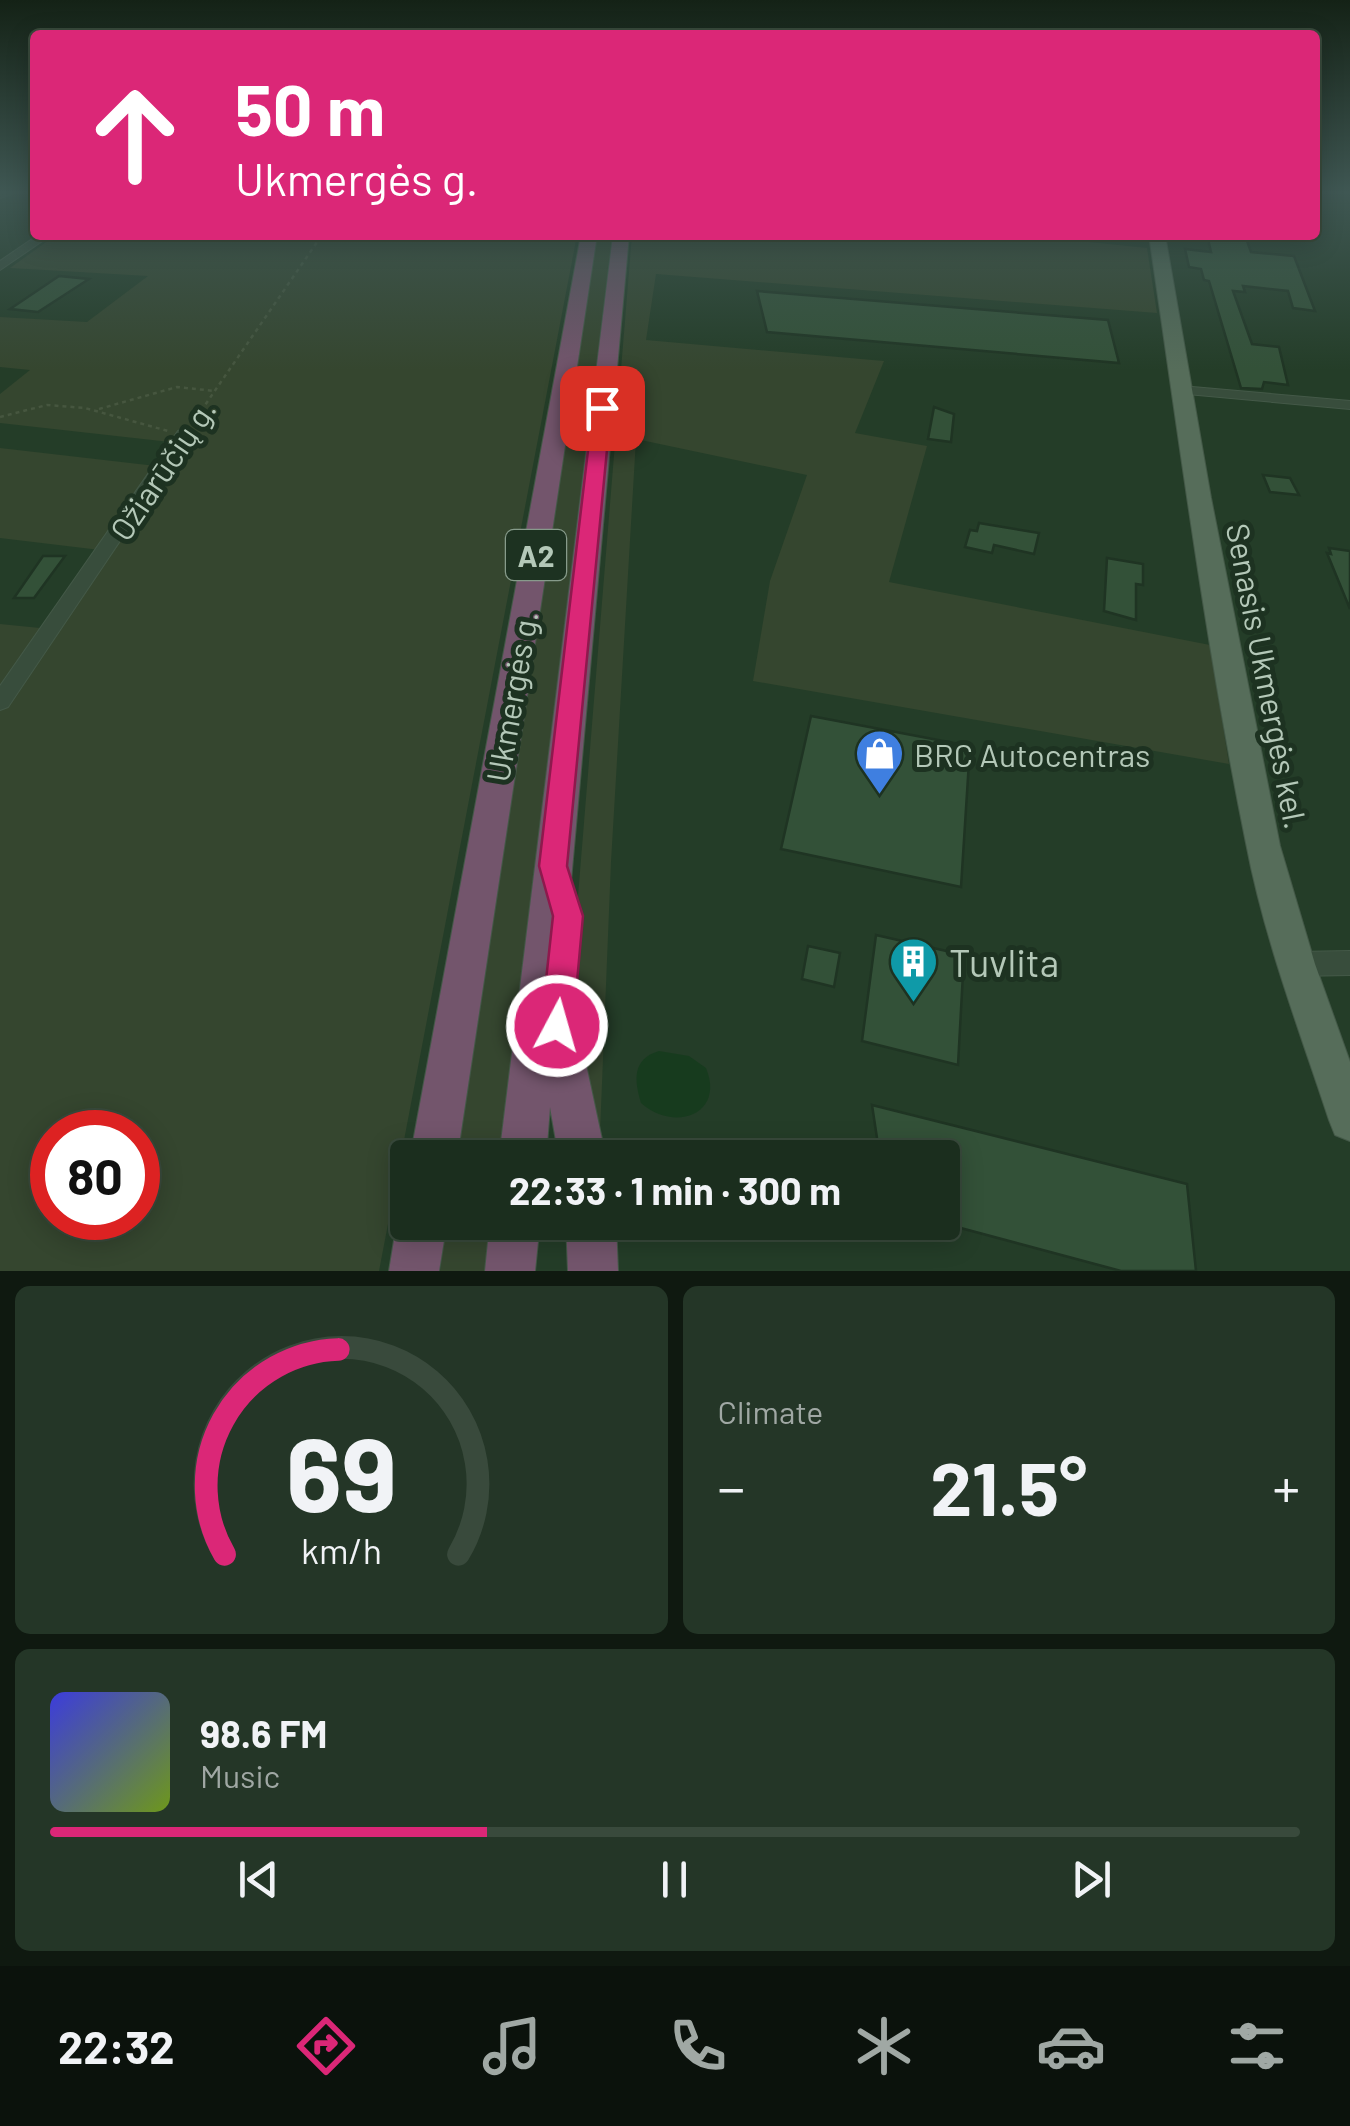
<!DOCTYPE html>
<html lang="en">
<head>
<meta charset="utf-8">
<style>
  body { margin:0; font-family:Barlow,sans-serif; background:#243627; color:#f1f3f6; height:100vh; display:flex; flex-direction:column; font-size:38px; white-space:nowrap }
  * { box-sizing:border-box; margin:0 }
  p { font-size:32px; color:#a0a8a4 }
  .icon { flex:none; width:55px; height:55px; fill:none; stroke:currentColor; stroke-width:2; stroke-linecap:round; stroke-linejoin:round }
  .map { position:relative; height:1271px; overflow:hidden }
  .drawer { display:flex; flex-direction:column; gap:15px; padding:15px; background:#0f1910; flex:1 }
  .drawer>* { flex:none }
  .top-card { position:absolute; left:30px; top:30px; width:1290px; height:210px; border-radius:10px; box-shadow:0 5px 25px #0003,0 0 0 2px #394a3c; background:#db2777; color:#fff; overflow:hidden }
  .speed { position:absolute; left:30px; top:1110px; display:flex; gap:20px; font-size:50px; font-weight:700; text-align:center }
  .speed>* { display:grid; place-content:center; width:130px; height:130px; border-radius:50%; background:#1b2e1e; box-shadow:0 5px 25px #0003,0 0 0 2px #394a3c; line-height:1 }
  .speed .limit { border:15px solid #d22; background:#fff; color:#111 }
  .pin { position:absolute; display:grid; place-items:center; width:85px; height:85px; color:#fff; margin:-42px; border-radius:20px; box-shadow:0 5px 15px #0006 }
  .me { position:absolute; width:110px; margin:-55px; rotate:6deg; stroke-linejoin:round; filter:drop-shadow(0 0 8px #0008) }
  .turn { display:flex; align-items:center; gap:35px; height:210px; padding:0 40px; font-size:45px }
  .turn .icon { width:130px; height:130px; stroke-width:2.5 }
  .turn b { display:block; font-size:70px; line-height:85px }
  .big { font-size:75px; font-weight:700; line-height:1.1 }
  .drawer .card { flex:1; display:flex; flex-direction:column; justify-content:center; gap:15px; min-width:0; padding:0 35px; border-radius:15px; background:#243627 }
  .drawer .dial { align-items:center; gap:0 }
  .dial svg { height:260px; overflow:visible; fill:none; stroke:#394a3c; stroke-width:7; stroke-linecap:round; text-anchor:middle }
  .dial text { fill:#f1f3f6; stroke:none }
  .song { display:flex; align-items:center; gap:30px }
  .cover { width:120px; height:120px; border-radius:15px; background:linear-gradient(135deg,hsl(240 70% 55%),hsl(80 70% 35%)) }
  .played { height:10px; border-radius:5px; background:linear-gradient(90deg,#db2777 35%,#394a3c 35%) }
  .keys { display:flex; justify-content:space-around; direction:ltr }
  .heat { display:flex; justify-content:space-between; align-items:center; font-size:55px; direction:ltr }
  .drawer .tiles { flex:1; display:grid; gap:15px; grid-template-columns:1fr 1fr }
  .card:last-child { grid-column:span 2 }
  .trip { position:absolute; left:390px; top:1140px; width:570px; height:100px; border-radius:10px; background:#1b2e1e; box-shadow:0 5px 25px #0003,0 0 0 2px #394a3c; font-weight:700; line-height:100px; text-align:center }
  .tab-bar { display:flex; height:160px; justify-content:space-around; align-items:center; background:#0b120c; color:#a0a8a4 }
  .tab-bar .icon { width:70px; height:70px }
  .tab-bar .on { color:#db2777 }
  .tab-bar b { font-size:45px; color:#f1f3f6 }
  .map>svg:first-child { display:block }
</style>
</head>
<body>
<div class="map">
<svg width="1350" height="1271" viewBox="0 0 1350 1271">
  <rect width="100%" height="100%" fill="#243d28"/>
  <g fill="#35462f" fill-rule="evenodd">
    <path d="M56,235H577L379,1271H0V624L40,628L100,550L0,538V448L156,466L170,442L0,423V394L30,370L0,367V317L87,322L148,276L10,268ZM52,1132H138V1218H52Z"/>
    <polygon points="597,235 612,235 499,1157 457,1158"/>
    <polygon points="632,235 1021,235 1147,248 1157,313 656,274 646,340 884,361 855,433 927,446 889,582 1210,645 1229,764 753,681 770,581 807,475 636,439 611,862 599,1157 570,994"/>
    <polygon points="447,1223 491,1223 485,1271 440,1271"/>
  </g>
  <path fill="#173b1e" d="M659,1051L689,1056L706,1068C725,1114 675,1133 641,1103C634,1080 632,1059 659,1051Z"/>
  <g fill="#335138" stroke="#1f3423" stroke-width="2.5">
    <polygon points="1207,235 1245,235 1251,252 1294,256 1315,311 1293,308 1288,291 1243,286 1245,292 1233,291 1252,344 1279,347 1288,385 1264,382 1262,389 1241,388 1209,281 1204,280 1201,269 1189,267 1185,249 1211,252"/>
    <polygon points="59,276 89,279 38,312 10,309"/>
    <polygon points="757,291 1108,320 1119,363 767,332"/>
    <polygon points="934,407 954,414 951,442 928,439"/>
    <polygon points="1263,475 1290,478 1299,495 1270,492"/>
    <polygon points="979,523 1039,533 1034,554 994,545 992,553 965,547 970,530 977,531"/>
    <polygon points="1329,548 1350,551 1350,609 1327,553 1331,554"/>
    <polygon points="43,556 65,556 34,598 14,598"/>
    <polygon points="1107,558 1143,564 1143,585 1136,584 1136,620 1104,611"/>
    <polygon points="811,716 970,746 961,887 781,849"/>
    <polygon points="876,935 964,955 958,1065 862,1041"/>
    <polygon points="808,946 840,953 834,987 802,979"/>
    <polygon points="872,1105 1187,1184 1196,1271 1121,1271 942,1223 942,1158 880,1158"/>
  </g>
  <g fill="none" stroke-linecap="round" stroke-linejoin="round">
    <defs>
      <g id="minor">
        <polygon points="0,192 17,192 0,198"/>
        <polygon points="38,235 51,235 0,270 0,261"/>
        <polygon points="1181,386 1350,401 1350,409 1176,393 1176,387"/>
        <polygon points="184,429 192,434 8,707 0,710 0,686 178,431"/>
        <polygon points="1350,951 1350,975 1296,976 1286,973 1282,964 1286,955 1296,952"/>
      </g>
      <path id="major" d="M1149,235H1165L1211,498L1280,846L1315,964L1350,1062V1141L1335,1135L1329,1120C1299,1029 1264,938 1246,843C1205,642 1179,438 1149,235Z"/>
      <g id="highway">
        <polygon points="581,235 597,235 457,1158 410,1158"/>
        <polygon points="613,235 629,235 563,970 575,974 581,988 578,1027 606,1158 559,1158 550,1107 546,1158 499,1158"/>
        <polygon points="408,1203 408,1222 447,1222 439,1271 389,1271 397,1222"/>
        <polygon points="490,1222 540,1222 535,1271 485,1271"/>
        <polygon points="566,1222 616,1222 618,1271 568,1271"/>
      </g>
    </defs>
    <use href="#minor" stroke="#445948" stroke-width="2"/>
    <use href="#major" stroke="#445948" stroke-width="2"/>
    <use href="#highway" stroke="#435847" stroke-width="2"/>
    <g stroke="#46563f" stroke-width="2.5" stroke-dasharray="4 4" stroke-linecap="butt">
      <polyline points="99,409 177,387 215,391"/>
      <polyline points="0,417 47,405 85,408 168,431"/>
      <polyline points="192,424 322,235"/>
    </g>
    <use href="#minor" fill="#384d3c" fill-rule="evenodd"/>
    <use href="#major" fill="#566d5a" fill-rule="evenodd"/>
    <use href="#highway" fill="#73556c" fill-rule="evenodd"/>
  </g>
  <linearGradient id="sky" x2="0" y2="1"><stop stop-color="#142216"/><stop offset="0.52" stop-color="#3f5753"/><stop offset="1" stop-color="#3f5753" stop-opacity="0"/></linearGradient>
  <rect width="1350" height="370" fill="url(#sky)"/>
  <polygon fill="#db2777" stroke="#8e194d" stroke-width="2.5" points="602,403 611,408 567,866 583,916 573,1026 568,1037 557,1042 545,1037 541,1026 553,916 539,866 593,408"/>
  <defs>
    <symbol id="shop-pin" viewBox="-11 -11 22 30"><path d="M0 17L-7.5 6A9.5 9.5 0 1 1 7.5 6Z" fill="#3f7fe0" stroke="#1d3221"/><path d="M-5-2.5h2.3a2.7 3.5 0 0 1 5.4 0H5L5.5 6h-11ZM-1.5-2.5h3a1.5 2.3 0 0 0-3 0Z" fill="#fff"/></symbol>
    <symbol id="building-pin" viewBox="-11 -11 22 30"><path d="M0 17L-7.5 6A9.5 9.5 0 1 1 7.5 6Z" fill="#0f9aa8" stroke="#1d3221"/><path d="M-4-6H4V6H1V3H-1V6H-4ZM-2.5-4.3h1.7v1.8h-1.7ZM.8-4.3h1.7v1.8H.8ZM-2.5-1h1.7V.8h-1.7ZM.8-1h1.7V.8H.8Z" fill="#fff"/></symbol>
  </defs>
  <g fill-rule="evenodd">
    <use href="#shop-pin" x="852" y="726" width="55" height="75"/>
    <use href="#building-pin" x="886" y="934" width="55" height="75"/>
  </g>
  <g text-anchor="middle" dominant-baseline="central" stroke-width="10" stroke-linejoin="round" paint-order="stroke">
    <rect fill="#1d3221" stroke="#879b8b" stroke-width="2.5" x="506" y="530" width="60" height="50" rx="8"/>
    <g font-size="30" font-weight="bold" fill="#b4c8b8">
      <text x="536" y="555">A2</text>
    </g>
    <g font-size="32" fill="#b4c8b8" stroke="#1d3221">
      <text transform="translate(162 469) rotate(-56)">Ožiarūčių g.</text>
      <text transform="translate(1268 676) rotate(79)">Senasis Ukmergės kel.</text>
      <text transform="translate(511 696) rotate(-80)">Ukmergės g.</text>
    </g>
    <g font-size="32" fill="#b4c8b8" stroke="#1d3221" text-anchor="start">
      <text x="914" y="754">BRC Autocentras</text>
    </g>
    <g font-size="38" fill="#b4c8b8" stroke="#1d3221" text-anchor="start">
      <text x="949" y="962">Tuvlita</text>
    </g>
  </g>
</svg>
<div class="speed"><div class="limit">80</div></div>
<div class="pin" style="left:602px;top:408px;background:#d93025"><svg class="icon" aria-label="arrive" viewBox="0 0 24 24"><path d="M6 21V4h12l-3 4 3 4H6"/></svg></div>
<svg class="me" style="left:557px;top:1026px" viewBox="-20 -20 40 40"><circle r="17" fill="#db2777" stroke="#fff" stroke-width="3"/><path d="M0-11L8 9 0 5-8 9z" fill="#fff"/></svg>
<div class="trip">22:33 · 1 min · 300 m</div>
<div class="top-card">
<div class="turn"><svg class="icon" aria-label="ahead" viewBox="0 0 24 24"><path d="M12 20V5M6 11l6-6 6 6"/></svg><div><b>50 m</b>Ukmergės g.</div></div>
</div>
</div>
<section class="drawer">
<div class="tiles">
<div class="card dial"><svg viewBox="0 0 100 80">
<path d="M14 69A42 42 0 1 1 86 69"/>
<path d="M14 69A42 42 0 0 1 49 6" stroke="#db2777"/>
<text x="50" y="56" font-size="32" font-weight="700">69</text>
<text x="50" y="72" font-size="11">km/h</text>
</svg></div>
<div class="card"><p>Climate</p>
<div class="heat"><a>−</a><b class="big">21.5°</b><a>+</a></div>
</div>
<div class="card">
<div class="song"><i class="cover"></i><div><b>98.6 FM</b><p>Music</p></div></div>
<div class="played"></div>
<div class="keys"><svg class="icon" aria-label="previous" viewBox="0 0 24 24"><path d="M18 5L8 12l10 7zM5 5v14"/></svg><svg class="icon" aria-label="pause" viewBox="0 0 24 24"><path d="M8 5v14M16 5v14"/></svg><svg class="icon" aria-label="next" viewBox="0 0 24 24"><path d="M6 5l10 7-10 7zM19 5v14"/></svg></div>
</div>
</div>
</section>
<nav class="tab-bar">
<b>22:32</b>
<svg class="icon on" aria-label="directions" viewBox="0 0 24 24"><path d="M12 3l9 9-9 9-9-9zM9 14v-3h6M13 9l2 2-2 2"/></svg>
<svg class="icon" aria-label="music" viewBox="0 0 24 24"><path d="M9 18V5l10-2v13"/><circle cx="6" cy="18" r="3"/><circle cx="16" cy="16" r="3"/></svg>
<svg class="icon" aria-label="phone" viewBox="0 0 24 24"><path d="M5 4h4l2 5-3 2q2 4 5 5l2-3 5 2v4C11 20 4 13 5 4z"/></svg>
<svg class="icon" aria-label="climate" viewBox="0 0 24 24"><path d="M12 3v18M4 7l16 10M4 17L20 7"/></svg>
<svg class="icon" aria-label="car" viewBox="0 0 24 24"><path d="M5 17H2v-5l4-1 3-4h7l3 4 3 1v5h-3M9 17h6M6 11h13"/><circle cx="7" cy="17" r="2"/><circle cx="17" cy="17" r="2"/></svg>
<svg class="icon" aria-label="filters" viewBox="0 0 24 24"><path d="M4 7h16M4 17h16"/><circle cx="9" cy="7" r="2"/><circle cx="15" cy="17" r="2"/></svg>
</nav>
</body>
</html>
